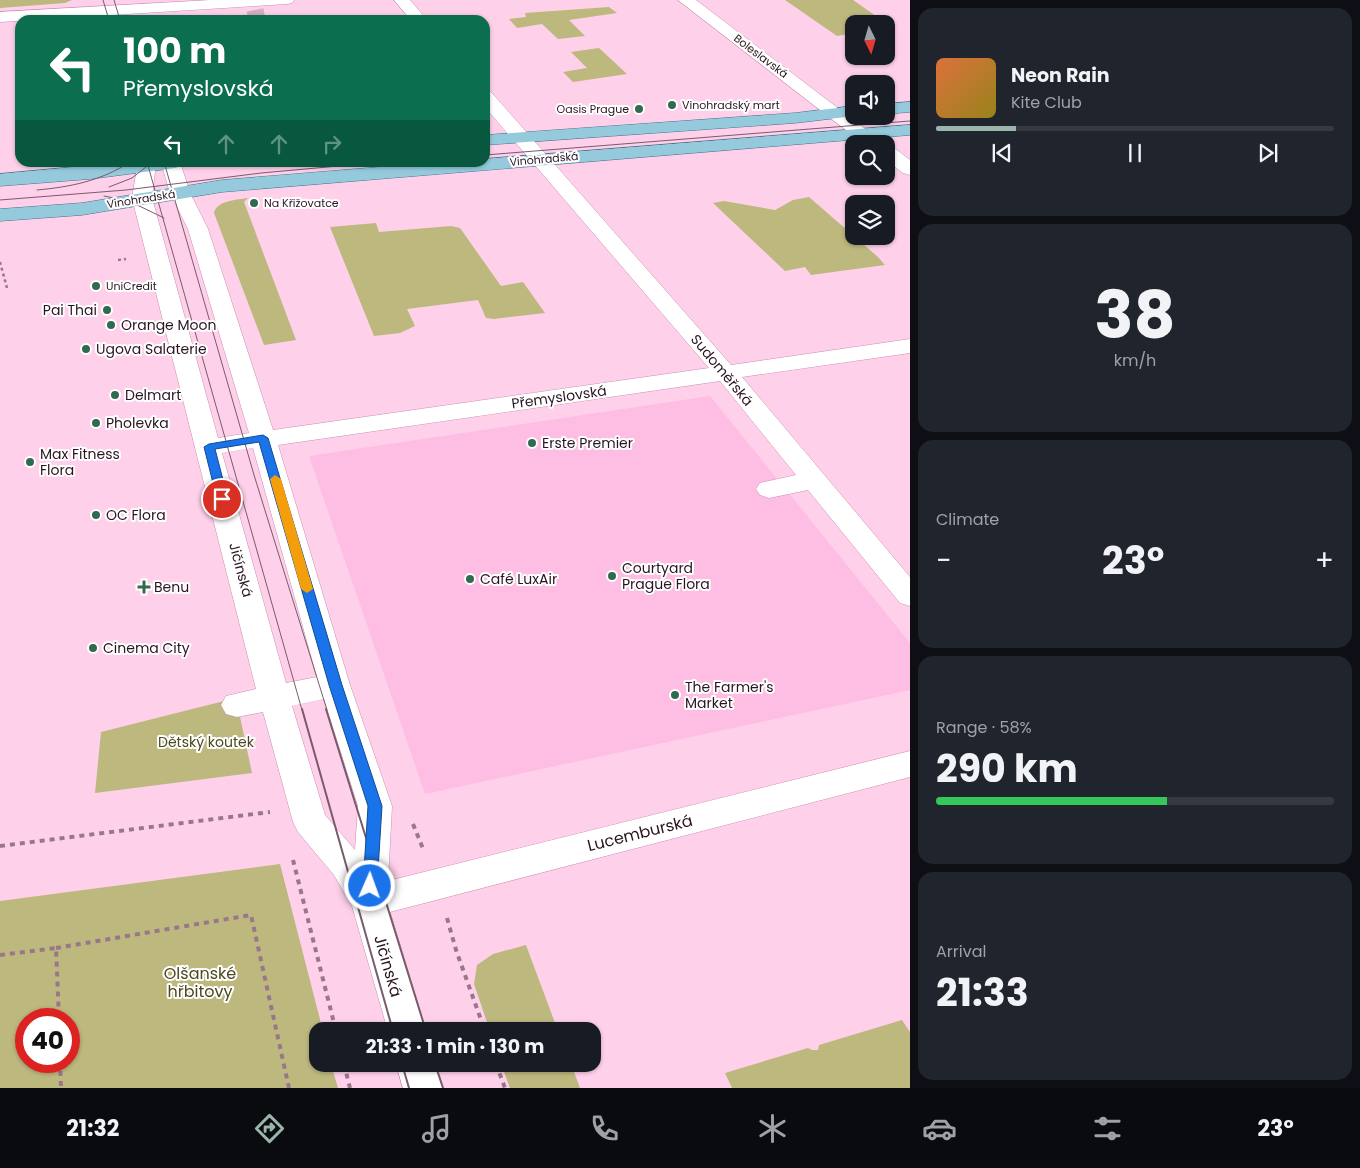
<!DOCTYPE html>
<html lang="en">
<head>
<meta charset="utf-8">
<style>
  body { margin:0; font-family:Poppins,sans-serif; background:#20242c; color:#f1f3f6; height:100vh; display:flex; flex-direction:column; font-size:19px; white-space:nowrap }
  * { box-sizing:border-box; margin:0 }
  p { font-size:16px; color:#9ea1a6 }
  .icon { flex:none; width:28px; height:28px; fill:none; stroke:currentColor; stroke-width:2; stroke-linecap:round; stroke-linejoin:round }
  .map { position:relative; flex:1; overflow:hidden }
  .panel { display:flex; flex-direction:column; gap:8px; padding:8px; background:#0d0f14; width:450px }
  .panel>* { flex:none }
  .banner { position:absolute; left:15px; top:15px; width:475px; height:152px; border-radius:15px; box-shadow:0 1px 4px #0004; background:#0b6e4f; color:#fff; overflow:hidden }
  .needle { width:32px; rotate:175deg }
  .tools { position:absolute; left:845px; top:15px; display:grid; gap:10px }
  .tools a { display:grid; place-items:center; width:50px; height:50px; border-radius:10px; background:#171b24; box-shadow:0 1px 4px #0004; font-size:25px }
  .speed { position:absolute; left:15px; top:1008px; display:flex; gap:10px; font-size:25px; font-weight:700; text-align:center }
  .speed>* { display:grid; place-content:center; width:65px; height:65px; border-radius:50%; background:#171b24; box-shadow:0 1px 4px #0004; line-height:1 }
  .speed .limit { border:8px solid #d22; background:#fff; color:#111 }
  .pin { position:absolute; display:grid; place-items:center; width:42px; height:42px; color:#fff; margin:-21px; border:2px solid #fff; border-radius:50%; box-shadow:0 1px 5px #0007 }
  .me { position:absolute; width:55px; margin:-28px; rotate:2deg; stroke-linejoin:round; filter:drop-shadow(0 0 4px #0008) }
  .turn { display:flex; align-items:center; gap:18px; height:105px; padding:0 25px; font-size:22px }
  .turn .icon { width:65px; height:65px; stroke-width:2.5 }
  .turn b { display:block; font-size:35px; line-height:42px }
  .lanes { display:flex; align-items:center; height:48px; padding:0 25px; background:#0003; justify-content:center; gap:25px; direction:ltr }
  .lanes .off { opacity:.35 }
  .big { font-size:38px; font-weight:700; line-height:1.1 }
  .panel .card { flex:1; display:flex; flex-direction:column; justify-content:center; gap:8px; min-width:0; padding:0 18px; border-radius:15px; background:#20242c }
  .panel .dial { align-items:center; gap:0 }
  .dial b { font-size:65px; line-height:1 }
  .song { display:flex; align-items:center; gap:15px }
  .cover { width:60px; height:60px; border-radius:8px; background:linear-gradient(135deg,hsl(20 70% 55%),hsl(50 70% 35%)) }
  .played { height:5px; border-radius:2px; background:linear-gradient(90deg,#9bb5ac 20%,#363941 20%) }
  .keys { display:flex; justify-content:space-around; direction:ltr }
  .heat { display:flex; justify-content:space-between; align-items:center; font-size:28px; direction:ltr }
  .charge { height:8px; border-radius:4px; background:linear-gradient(90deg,#34c759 58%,#363941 0) }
  .trip { position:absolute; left:309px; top:1022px; width:292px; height:50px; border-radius:15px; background:#171b24; box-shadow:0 1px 4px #0004; font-weight:700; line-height:50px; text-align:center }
  .dock { display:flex; height:80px; justify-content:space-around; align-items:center; background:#090b0e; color:#9ea1a6 }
  .dock .icon { width:35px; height:35px }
  .dock .active { color:#9bb5ac }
  .dock b { font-size:22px; color:#f1f3f6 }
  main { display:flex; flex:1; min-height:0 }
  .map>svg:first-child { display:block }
</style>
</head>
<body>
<main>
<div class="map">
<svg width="910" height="1088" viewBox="0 0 910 1088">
  <rect width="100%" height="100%" fill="#ffd0ea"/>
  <polygon fill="#febde3" points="710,396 910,643 910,690 425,794 309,456"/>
  <g fill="#bdb87e" fill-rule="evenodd">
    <polygon points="0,0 72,0 65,3 0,8"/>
    <polygon points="785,0 853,0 893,28 886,29 886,24 854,24 854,33 837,36"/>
    <polygon points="609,7 617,13 569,20 585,36 558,39 542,24 517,28 509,19 526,17 525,13"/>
    <polygon points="599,48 627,74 573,82 563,72 587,68 571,52"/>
    <polygon points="809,197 878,257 885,265 811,275 805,267 785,271 713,203 724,201 775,210 793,200"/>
    <path d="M248,198L244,202L296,340L264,345L214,213C217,200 237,200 248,198Z"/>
    <polygon points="376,223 379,232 451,226 460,228 501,286 523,282 545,313 494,319 486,318 478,300 407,309 415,326 400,333 374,336 330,227"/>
    <polygon points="236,698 252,773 95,793 101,732"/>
    <path d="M280,864L323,1031H318V1064H331L338,1088H0V901ZM26,1019H69V1061H26Z"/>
    <polygon points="526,945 558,1031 490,1031 474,984 477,965 493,954"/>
    <polygon points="902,1020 910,1032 910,1088 732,1088 725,1073 808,1048 812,1050 818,1050 819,1045"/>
    <polygon points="501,1064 571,1064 580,1088 510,1088"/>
  </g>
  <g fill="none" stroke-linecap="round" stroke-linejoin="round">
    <polyline stroke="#d4abc2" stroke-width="17" stroke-dasharray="17 9" stroke-linecap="butt" points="255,10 257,20"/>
    <defs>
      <g id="minor">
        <polygon points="211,0 294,0 292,3 287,4 0,22 0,12"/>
        <polygon points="394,0 410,0 427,20 411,20"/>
        <polygon points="678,0 696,0 885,144 864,144"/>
        <path d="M485,91L491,92L731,365L910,339V353L742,377L910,577V606L900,603L808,490L769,498L760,495L756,489L760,483L796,475L720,381L278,445L350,685L392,806L388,881L910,751V777L390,912L426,1031H388L352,906L334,875L298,832L293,822L263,712L237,717L226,714L221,705L226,696L256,689L132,198L138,162H156L152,198L218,438L249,433L188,229L170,193L161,162H180L190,193L208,229L273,430L709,368L485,107ZM253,448L317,677L286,683L222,453ZM324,699L358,806L355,850L325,815L292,706Z"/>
        <polygon points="886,146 893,147 910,160 910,175 903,173 886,160"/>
        <polygon points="396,1064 436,1064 443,1088 403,1088"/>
      </g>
      <g id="major">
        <polygon points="910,102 910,112 886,114 886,104"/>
        <polygon points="854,106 854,116 795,123 485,145 485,135 795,113"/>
        <polygon points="910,125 910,135 222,192 82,215 0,221 0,209 82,203 222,180 441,162 485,162 485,159"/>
        <polygon points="127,162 184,162 182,166 175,168 90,179 0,186 0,174"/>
      </g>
    </defs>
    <use href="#minor" stroke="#c790b0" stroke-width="1"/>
    <use href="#major" stroke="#40738b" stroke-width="1"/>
    <g stroke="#99778b" stroke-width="2.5" stroke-dasharray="3 3" stroke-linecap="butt">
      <polyline points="118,260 126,259"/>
      <polyline points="0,262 7,288"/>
    </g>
    <g stroke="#99778b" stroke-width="4" stroke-dasharray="5 5" stroke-linecap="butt">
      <polyline points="413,824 424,851"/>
      <polyline points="0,846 270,812"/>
      <polyline points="293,860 336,1031"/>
      <polyline points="447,918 456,950 485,1031"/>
      <polyline points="56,948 251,915 289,1088"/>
      <polyline points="0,955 56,948 59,1019"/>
      <polyline points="60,1061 61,1088"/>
      <polyline points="344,1064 350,1088"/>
      <polyline points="496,1064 505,1088"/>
    </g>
    <use href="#minor" fill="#fff" fill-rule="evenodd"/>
    <use href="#major" fill="#94cadc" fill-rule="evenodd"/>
    <g stroke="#795b6c" stroke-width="1">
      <polyline points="103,0 109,20"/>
      <polyline points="114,0 120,20"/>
      <polyline points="485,155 910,121"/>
      <polyline points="147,162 302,710"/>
      <polyline points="164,162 254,475 327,710"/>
      <polyline points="109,187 132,178 151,163"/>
      <path d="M37,190C70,187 101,181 130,162"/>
      <polyline points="104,196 129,201 164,218"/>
      <polyline points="0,200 126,190 261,173 383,162"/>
    </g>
    <g stroke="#795b6c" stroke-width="2">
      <polyline points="302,709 393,1031"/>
      <polyline points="326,709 426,1031"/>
      <polyline points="402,1064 409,1088"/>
      <polyline points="435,1064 443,1088"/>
    </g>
  </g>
  <polygon fill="#1a73e8" stroke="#114b97" points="263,435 268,438 342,685 382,806 377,886 375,890 370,892 365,890 363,886 368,806 329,685 259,442 215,449 228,499 222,503 217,499 204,447 209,444"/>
  <polygon fill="#f59e0b" points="275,475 281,479 313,589 307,593 301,589 270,479"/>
  <g fill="#316a51" stroke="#fff" stroke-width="2">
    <circle cx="672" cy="105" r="5"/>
    <circle cx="639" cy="109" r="5"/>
    <circle cx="254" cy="203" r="5"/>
    <circle cx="96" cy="286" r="5"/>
    <circle cx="107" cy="310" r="5"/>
    <circle cx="111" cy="325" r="5"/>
    <circle cx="86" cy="349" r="5"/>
    <circle cx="115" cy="395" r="5"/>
    <circle cx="96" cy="423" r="5"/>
    <circle cx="532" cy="443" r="5"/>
    <circle cx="30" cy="462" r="5"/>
    <circle cx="96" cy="515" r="5"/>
    <circle cx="612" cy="576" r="5"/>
    <circle cx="470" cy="579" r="5"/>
    <path d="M141.5 579.5h5v5h5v5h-5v5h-5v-5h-5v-5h5z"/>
    <circle cx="93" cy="648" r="5"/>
    <circle cx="675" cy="695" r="5"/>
  </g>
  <g text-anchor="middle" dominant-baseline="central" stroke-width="4" stroke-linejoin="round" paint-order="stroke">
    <g font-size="11" fill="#291521" stroke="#fff">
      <text transform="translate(761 56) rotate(37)">Boleslavská</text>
      <text transform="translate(544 159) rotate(-5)">Vinohradská</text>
      <text transform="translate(141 199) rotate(-9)">Vinohradská</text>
    </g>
    <g font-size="11" fill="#291521" stroke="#fff" text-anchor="start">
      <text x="682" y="105">Vinohradský mart</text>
      <text x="629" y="109" text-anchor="end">Oasis Prague</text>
      <text x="264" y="203">Na Křižovatce</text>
      <text x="106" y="286">UniCredit</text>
    </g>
    <g font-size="14" fill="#291521" stroke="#fff" text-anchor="start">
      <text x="97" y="310" text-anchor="end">Pai Thai</text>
      <text x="121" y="325">Orange Moon</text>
      <text x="96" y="349">Ugova Salaterie</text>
      <text x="125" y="395">Delmart</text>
      <text x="106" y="423">Pholevka</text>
      <text x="542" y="443">Erste Premier</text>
      <text x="40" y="454">Max Fitness<tspan x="40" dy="16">Flora</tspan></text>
      <text x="106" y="515">OC Flora</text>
      <text x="622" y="568">Courtyard<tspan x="622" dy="16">Prague Flora</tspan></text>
      <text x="480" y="579">Café LuxAir</text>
      <text x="154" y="587">Benu</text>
      <text x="103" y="648">Cinema City</text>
      <text x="685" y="687">The Farmer's<tspan x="685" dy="16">Market</tspan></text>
    </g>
    <g font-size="14" fill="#291521" stroke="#fff">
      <text transform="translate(722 370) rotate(50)">Sudoměřská</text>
      <text transform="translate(559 397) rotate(-8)">Přemyslovská</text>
      <text transform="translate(241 570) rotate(75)">Jičínská</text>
    </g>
    <g font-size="14" fill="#4c481d" stroke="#fff">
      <text x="206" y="742">Dětský koutek</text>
    </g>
    <g font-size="16" fill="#291521" stroke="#fff">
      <text transform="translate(640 833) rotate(-14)">Lucemburská</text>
      <text transform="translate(388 966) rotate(74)">Jičínská</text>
    </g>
    <g font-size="16" fill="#4c481d" stroke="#fff">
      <text x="200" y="973">Olšanské<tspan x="200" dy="18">hřbitovy</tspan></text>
    </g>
  </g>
</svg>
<div class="tools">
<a><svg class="needle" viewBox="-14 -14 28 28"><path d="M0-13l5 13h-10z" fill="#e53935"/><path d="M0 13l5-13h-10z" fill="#9ea1a6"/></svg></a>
<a><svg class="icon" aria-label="sound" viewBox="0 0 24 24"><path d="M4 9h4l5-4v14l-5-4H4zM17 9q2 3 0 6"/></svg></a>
<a><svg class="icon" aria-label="search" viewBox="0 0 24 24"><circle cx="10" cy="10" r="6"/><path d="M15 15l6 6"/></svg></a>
<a><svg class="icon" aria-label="layers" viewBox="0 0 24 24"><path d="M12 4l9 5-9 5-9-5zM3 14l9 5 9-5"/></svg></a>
</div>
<div class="speed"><div class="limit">40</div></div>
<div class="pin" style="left:222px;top:499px;background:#d93025"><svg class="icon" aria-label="arrive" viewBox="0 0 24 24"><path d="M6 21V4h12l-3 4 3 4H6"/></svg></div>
<svg class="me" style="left:370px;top:886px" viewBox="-20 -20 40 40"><circle r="17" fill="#1a73e8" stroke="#fff" stroke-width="3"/><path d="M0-11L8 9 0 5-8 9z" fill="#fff"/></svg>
<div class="trip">21:33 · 1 min · 130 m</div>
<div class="banner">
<div class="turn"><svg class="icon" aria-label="left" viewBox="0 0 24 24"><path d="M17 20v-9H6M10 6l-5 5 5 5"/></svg><div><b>100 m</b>Přemyslovská</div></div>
<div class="lanes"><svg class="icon" aria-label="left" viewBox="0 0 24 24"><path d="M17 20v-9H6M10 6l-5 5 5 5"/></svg><svg class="icon off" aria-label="ahead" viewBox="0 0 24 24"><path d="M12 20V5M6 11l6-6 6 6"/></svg><svg class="icon off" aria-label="ahead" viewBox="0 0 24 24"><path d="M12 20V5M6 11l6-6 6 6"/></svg><svg class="icon off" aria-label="right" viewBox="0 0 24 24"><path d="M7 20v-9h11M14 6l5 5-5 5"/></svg></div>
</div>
</div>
<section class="panel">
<div class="card">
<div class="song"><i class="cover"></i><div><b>Neon Rain</b><p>Kite Club</p></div></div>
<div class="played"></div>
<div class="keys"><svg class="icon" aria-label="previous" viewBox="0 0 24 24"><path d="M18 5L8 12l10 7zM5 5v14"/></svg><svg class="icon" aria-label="pause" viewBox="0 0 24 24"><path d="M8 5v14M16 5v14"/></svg><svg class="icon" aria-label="next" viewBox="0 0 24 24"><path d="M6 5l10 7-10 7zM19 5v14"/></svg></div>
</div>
<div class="card dial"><b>38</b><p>km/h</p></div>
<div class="card"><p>Climate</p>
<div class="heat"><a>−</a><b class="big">23°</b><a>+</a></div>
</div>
<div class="card"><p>Range · 58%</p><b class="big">290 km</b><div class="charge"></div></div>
<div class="card"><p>Arrival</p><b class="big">21:33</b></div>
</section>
</main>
<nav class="dock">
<b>21:32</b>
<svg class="icon active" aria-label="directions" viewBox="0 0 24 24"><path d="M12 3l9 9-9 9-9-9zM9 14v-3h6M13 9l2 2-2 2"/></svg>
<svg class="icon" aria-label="music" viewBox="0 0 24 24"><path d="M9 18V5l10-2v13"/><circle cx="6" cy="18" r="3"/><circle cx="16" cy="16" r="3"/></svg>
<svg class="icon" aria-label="phone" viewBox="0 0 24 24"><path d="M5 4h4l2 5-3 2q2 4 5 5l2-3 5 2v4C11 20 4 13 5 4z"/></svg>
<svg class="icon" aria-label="climate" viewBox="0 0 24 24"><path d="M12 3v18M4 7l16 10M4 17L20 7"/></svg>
<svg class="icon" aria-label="car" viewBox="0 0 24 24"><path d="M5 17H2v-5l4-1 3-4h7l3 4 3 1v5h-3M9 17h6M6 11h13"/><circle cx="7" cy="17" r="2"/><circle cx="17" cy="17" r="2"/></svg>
<svg class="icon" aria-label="filters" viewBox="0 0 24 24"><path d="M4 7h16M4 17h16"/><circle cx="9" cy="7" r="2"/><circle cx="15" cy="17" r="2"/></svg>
<b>23°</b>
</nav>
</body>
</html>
